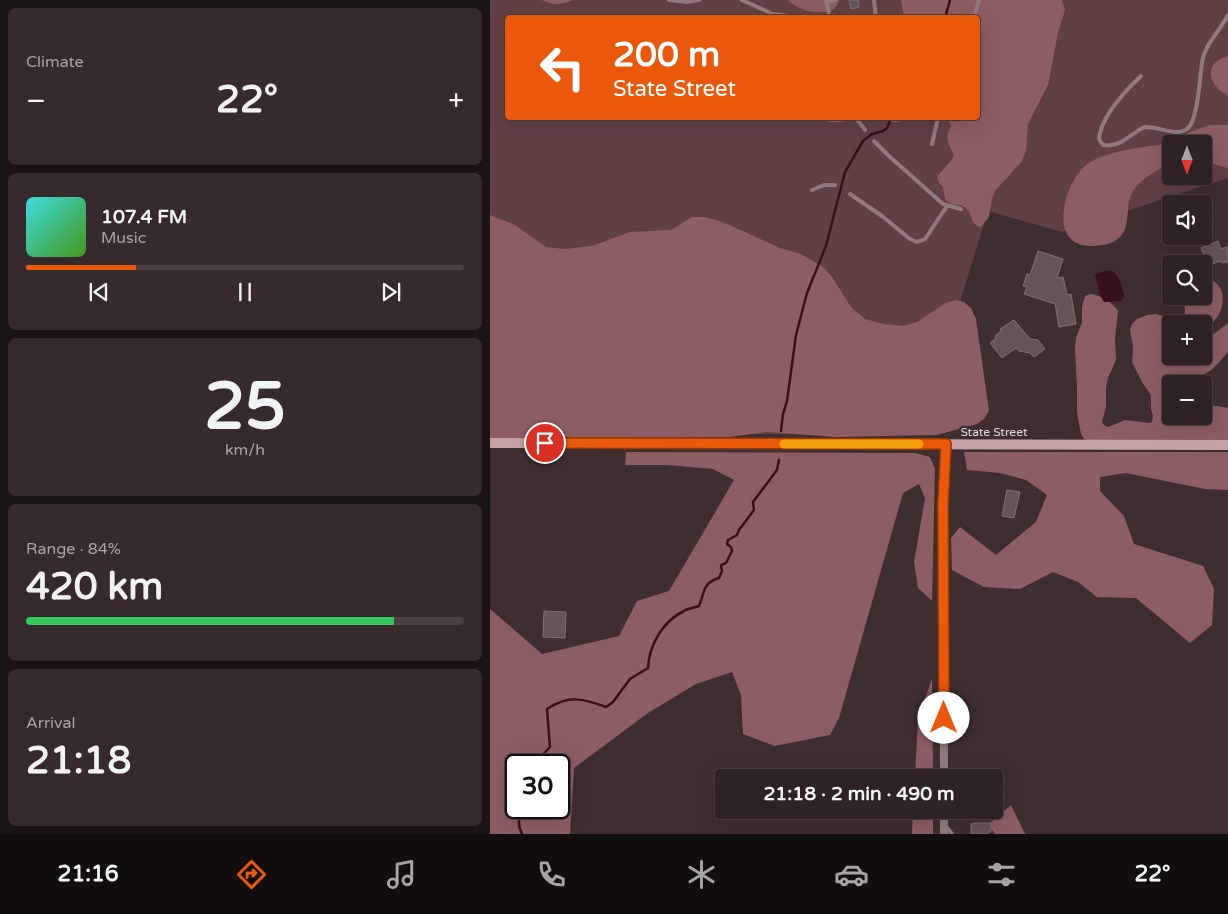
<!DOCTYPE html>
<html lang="en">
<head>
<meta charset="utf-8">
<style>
  body { margin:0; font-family:"Varela Round",sans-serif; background:#372a2c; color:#f1f3f6; height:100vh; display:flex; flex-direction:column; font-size:19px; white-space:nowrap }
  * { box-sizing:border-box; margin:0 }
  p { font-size:16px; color:#a7a4a6 }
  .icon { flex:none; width:28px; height:28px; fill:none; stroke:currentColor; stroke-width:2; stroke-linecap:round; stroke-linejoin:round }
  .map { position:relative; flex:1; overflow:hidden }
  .panel { display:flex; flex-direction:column; gap:8px; padding:8px; background:#1a1314; width:490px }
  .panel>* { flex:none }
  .hud { position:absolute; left:15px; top:15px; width:475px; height:105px; border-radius:5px; box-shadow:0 5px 20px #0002,0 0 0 1px #4a3f41; background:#ea580c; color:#fff; overflow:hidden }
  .needle { width:32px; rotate:180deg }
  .tools { position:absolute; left:672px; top:135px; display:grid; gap:10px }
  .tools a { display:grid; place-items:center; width:50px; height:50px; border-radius:5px; background:#2f2224; box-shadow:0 5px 20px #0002,0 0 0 1px #4a3f41; font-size:25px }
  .speed { position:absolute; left:15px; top:754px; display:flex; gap:10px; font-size:25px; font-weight:700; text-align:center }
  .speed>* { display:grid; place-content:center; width:65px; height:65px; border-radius:50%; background:#2f2224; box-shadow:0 5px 20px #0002,0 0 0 1px #4a3f41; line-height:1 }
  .speed .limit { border:2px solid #111; border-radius:8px; background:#fff; color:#111 }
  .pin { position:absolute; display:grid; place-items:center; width:42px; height:42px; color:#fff; margin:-21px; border:2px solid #fff; border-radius:50%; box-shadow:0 1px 5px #0007 }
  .me { position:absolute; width:55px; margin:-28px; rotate:0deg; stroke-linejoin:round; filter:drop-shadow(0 0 4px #0008) }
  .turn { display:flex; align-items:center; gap:18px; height:105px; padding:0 25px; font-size:22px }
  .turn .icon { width:65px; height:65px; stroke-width:2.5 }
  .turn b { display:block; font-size:35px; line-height:42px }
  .big { font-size:38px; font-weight:800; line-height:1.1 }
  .panel .card { flex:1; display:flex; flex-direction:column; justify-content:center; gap:8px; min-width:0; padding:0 18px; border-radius:8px; background:#372a2c }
  .panel .dial { align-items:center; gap:0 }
  .dial b { font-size:65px; line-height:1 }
  .song { display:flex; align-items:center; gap:15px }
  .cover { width:60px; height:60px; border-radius:8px; background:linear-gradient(135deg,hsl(180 70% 55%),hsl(100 70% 35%)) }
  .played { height:5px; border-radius:2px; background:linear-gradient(90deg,#ea580c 25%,#4a3f41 25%) }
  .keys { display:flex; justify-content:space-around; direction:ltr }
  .heat { display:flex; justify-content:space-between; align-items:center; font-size:28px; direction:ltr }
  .charge { height:8px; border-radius:4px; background:linear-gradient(90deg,#34c759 84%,#4a3f41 0) }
  .trip { position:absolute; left:225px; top:769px; width:288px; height:50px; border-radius:5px; background:#2f2224; box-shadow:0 5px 20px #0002,0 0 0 1px #4a3f41; font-weight:800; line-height:50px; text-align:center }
  .menu { display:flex; height:80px; justify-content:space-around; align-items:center; background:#130e0e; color:#a7a4a6 }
  .menu .icon { width:35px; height:35px }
  .menu .current { color:#ea580c }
  .menu b { font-size:22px; color:#f1f3f6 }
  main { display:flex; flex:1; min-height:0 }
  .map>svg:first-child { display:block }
</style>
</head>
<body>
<main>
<section class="panel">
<div class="card"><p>Climate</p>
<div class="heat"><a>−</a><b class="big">22°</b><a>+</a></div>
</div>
<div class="card">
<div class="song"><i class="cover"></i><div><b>107.4 FM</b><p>Music</p></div></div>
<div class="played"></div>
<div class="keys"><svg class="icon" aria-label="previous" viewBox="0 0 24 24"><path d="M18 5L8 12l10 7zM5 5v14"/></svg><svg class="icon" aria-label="pause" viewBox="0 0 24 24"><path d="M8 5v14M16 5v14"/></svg><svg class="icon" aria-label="next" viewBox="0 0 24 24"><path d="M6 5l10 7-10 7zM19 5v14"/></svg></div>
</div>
<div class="card dial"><b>25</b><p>km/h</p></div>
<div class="card"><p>Range · 84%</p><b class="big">420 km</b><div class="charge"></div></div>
<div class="card"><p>Arrival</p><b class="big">21:18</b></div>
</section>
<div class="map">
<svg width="738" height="834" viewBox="0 0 738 834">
  <rect width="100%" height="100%" fill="#3f2e30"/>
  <path fill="#614044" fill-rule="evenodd" d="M0,0H738V178L572,232L498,211L465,318L422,435L0,433ZM18,18H488V118H18ZM681,144H714V176H681Z"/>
  <g fill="#8c5d62" fill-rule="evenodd">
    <path d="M52,0H83C71,5 64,6 52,0Z"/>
    <path d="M298,0H349C345,21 308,12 298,0Z"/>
    <path d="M411,0H572L575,10L568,33L558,85L538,124L536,150L532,161L505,191L502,198L499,217L491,227C480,225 483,215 477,209C471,203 463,206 458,202C454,200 454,191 453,187L449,183L447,178C451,169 461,164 464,155C458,143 454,139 461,126C459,115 451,120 444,118H488V18L414,17Z"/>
    <path d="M738,56V96C729,91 717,80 722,67C725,61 732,58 738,56Z"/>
    <path d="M330,118H371C357,120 342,127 330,118Z"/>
    <path d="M382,118H417C405,127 395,119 382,118Z"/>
    <path d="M720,125H738V168L714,161V144H681V163C668,170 649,179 642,193C634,208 643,230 625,241C619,245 611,245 603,246C557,248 573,185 595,166C610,153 641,149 660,146C665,145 670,145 675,144C680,142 684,139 688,137C699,132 710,128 720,125Z"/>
    <polygon points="0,215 25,225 56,247 75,249 102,246 140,232 181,230 202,217 216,217 235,223 290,248 311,254 333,267 342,277 361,307 375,319 394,324 413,326 427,322 454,304 465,300 474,302 481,308 486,319 499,411 494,419 487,424 447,435 346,437 278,432 239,437 0,438"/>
    <path d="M714,276C720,279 727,282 730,288C738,302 728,323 714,328V324H694L695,310L693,296H714Z"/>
    <path d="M601,294C610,295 623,303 628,311L625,338L626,360L618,378L616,388V407L612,422L614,425L618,427L635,420L659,423L662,422L663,416L661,409V395L652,382L642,362L643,347L640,330L642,324L647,319L657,315L666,314L673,316L682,324L681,356H714L717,348L715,343L716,340L738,323V352C731,359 726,368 718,372C710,377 702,375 697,384H681V416H714V404L738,408V443L600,441L594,439L591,434L587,413V387L585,349L586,338L592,322V307L595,296Z"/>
    <path d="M136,452L425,453L440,457L445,469L442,601L428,588L424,562L435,498L429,484L413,493L349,718L340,735L285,746L253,734L251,695L242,672L206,684L158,713L84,768L80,834H0V609L52,654L129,636L147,601L179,591L244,480L223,469L178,465H135ZM26,765H69V808H26Z"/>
    <polygon points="474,452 738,452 738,490 715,489 636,473 610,477 610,491 634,516 644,544 713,566 724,589 722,625 700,643 646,598 607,597 588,582 563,572 530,589 494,587 462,570 461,538 470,527 506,555 546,522 557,495 536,480 510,473 477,470"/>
    <polygon points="442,679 443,777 425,777 428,718"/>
    <polygon points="521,805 535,834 505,834 498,825"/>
    <polygon points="423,810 443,810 443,834 422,834"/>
  </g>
  <path fill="#371118" d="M620,270C629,274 632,286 634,296L631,301L614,302L610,295L605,275L607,273Z"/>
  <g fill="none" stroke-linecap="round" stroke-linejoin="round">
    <g stroke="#371118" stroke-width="2.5">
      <polyline points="455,18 460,0"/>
      <polyline points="291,431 293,414 297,401 306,335 312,312 317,293 336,246 355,172 373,141 382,134 393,131 397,128 401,118"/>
      <path d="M46,765L48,760L60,747L57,709C79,695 92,698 116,707L123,702L140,679L158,668C159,645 173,621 194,611C198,608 204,608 209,606C215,592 212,583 229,578L232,571L231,565L236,563L242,551L241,547L237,544L238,540L247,535L249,530L264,510L263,502L287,470L289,460"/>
      <path d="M32,834C26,822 29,815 39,808"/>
    </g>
  </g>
  <g fill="#665354" stroke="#826f70">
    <polygon points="359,0 368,0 369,7 361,9"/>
    <polygon points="728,241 731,249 738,246 738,262 732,263 730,261 722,264 721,260 717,262 711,248"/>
    <polygon points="548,251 573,259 567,278 573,277 577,295 581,294 586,324 569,327 565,304 534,294 537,287 533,286 537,274 540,275"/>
    <polygon points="524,320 540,339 548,340 555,349 544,357 540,353 529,351 526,348 512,358 500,343 506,338 505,336 512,330 510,329"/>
    <polygon points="517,490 530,492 524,518 512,516"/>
    <polygon points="54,611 76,612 75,638 53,637"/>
    <polygon points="484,823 501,823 501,832 498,832 498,834 481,834 481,824"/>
  </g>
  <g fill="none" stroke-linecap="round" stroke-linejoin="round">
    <g stroke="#907a7c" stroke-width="4">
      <polyline points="179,0 197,2 209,0"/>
      <polyline points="252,0 283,14 317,18"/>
      <polyline points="336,0 339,13 337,18"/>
      <polyline points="384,0 386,18"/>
      <polyline points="337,2 346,0"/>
      <polyline points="484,18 489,0"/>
      <path d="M651,76C635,91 611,116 609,139L613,145C632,148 640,133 655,127C667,126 687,137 697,129C708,121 710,76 712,62C715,44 730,31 738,15"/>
      <polyline points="366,118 375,130"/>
      <polyline points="384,141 400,157 453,204 471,209"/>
      <polyline points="442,144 448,118"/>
      <polyline points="322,190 334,185 345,185"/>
      <polyline points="360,194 392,216 420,239 427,242 435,239 457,206"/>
      <polyline points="455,825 462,834"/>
    </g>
    <g stroke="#907a7c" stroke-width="8">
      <polyline points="454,778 453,504 456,445"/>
      <polyline points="454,810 454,834"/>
    </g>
    <polyline stroke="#c5a1a4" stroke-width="10" points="0,443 738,445"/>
  </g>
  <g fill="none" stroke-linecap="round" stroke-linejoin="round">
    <defs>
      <polyline id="route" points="55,443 456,444 453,504 454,718"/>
    </defs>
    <use href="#route" stroke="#983908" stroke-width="12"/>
    <use href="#route" stroke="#ea580c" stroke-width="9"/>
    <polyline stroke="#f59e0b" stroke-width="9" points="294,444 429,444"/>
  </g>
  <g text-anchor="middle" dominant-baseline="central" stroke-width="5" stroke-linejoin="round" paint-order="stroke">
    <g font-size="12" fill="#e3d7d8" stroke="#3f2e30">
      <text x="504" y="432">State Street</text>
    </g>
  </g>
</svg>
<div class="tools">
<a><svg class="needle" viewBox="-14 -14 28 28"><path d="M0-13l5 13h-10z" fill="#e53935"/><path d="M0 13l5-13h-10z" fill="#a7a4a6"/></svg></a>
<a><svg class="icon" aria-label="sound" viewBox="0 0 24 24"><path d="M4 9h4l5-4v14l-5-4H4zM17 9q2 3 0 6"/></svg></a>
<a><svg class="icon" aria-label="search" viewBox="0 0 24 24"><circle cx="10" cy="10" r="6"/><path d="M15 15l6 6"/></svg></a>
<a>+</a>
<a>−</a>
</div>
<div class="speed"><div class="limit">30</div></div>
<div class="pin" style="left:55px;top:443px;background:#d93025"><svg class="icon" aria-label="arrive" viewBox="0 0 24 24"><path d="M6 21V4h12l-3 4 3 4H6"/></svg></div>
<svg class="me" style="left:454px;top:718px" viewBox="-20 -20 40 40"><circle r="19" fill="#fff"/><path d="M0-13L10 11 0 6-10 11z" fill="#ea580c"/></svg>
<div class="trip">21:18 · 2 min · 490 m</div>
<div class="hud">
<div class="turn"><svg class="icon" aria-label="left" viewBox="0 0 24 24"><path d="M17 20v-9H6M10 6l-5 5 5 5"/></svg><div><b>200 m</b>State Street</div></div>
</div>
</div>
</main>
<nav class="menu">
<b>21:16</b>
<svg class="icon current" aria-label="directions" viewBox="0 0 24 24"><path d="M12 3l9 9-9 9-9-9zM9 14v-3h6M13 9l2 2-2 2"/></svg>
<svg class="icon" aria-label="music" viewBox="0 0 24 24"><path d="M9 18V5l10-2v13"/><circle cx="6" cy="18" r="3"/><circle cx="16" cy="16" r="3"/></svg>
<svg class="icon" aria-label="phone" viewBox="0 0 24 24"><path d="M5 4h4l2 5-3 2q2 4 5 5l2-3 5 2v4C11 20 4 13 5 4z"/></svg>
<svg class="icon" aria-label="climate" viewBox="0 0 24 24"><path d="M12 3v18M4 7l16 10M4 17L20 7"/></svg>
<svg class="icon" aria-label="car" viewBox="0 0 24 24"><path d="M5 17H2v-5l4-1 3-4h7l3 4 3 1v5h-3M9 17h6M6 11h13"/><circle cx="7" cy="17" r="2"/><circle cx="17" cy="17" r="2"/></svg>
<svg class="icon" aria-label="filters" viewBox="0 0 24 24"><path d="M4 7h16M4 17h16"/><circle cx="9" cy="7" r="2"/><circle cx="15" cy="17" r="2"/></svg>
<b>22°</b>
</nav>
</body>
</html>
